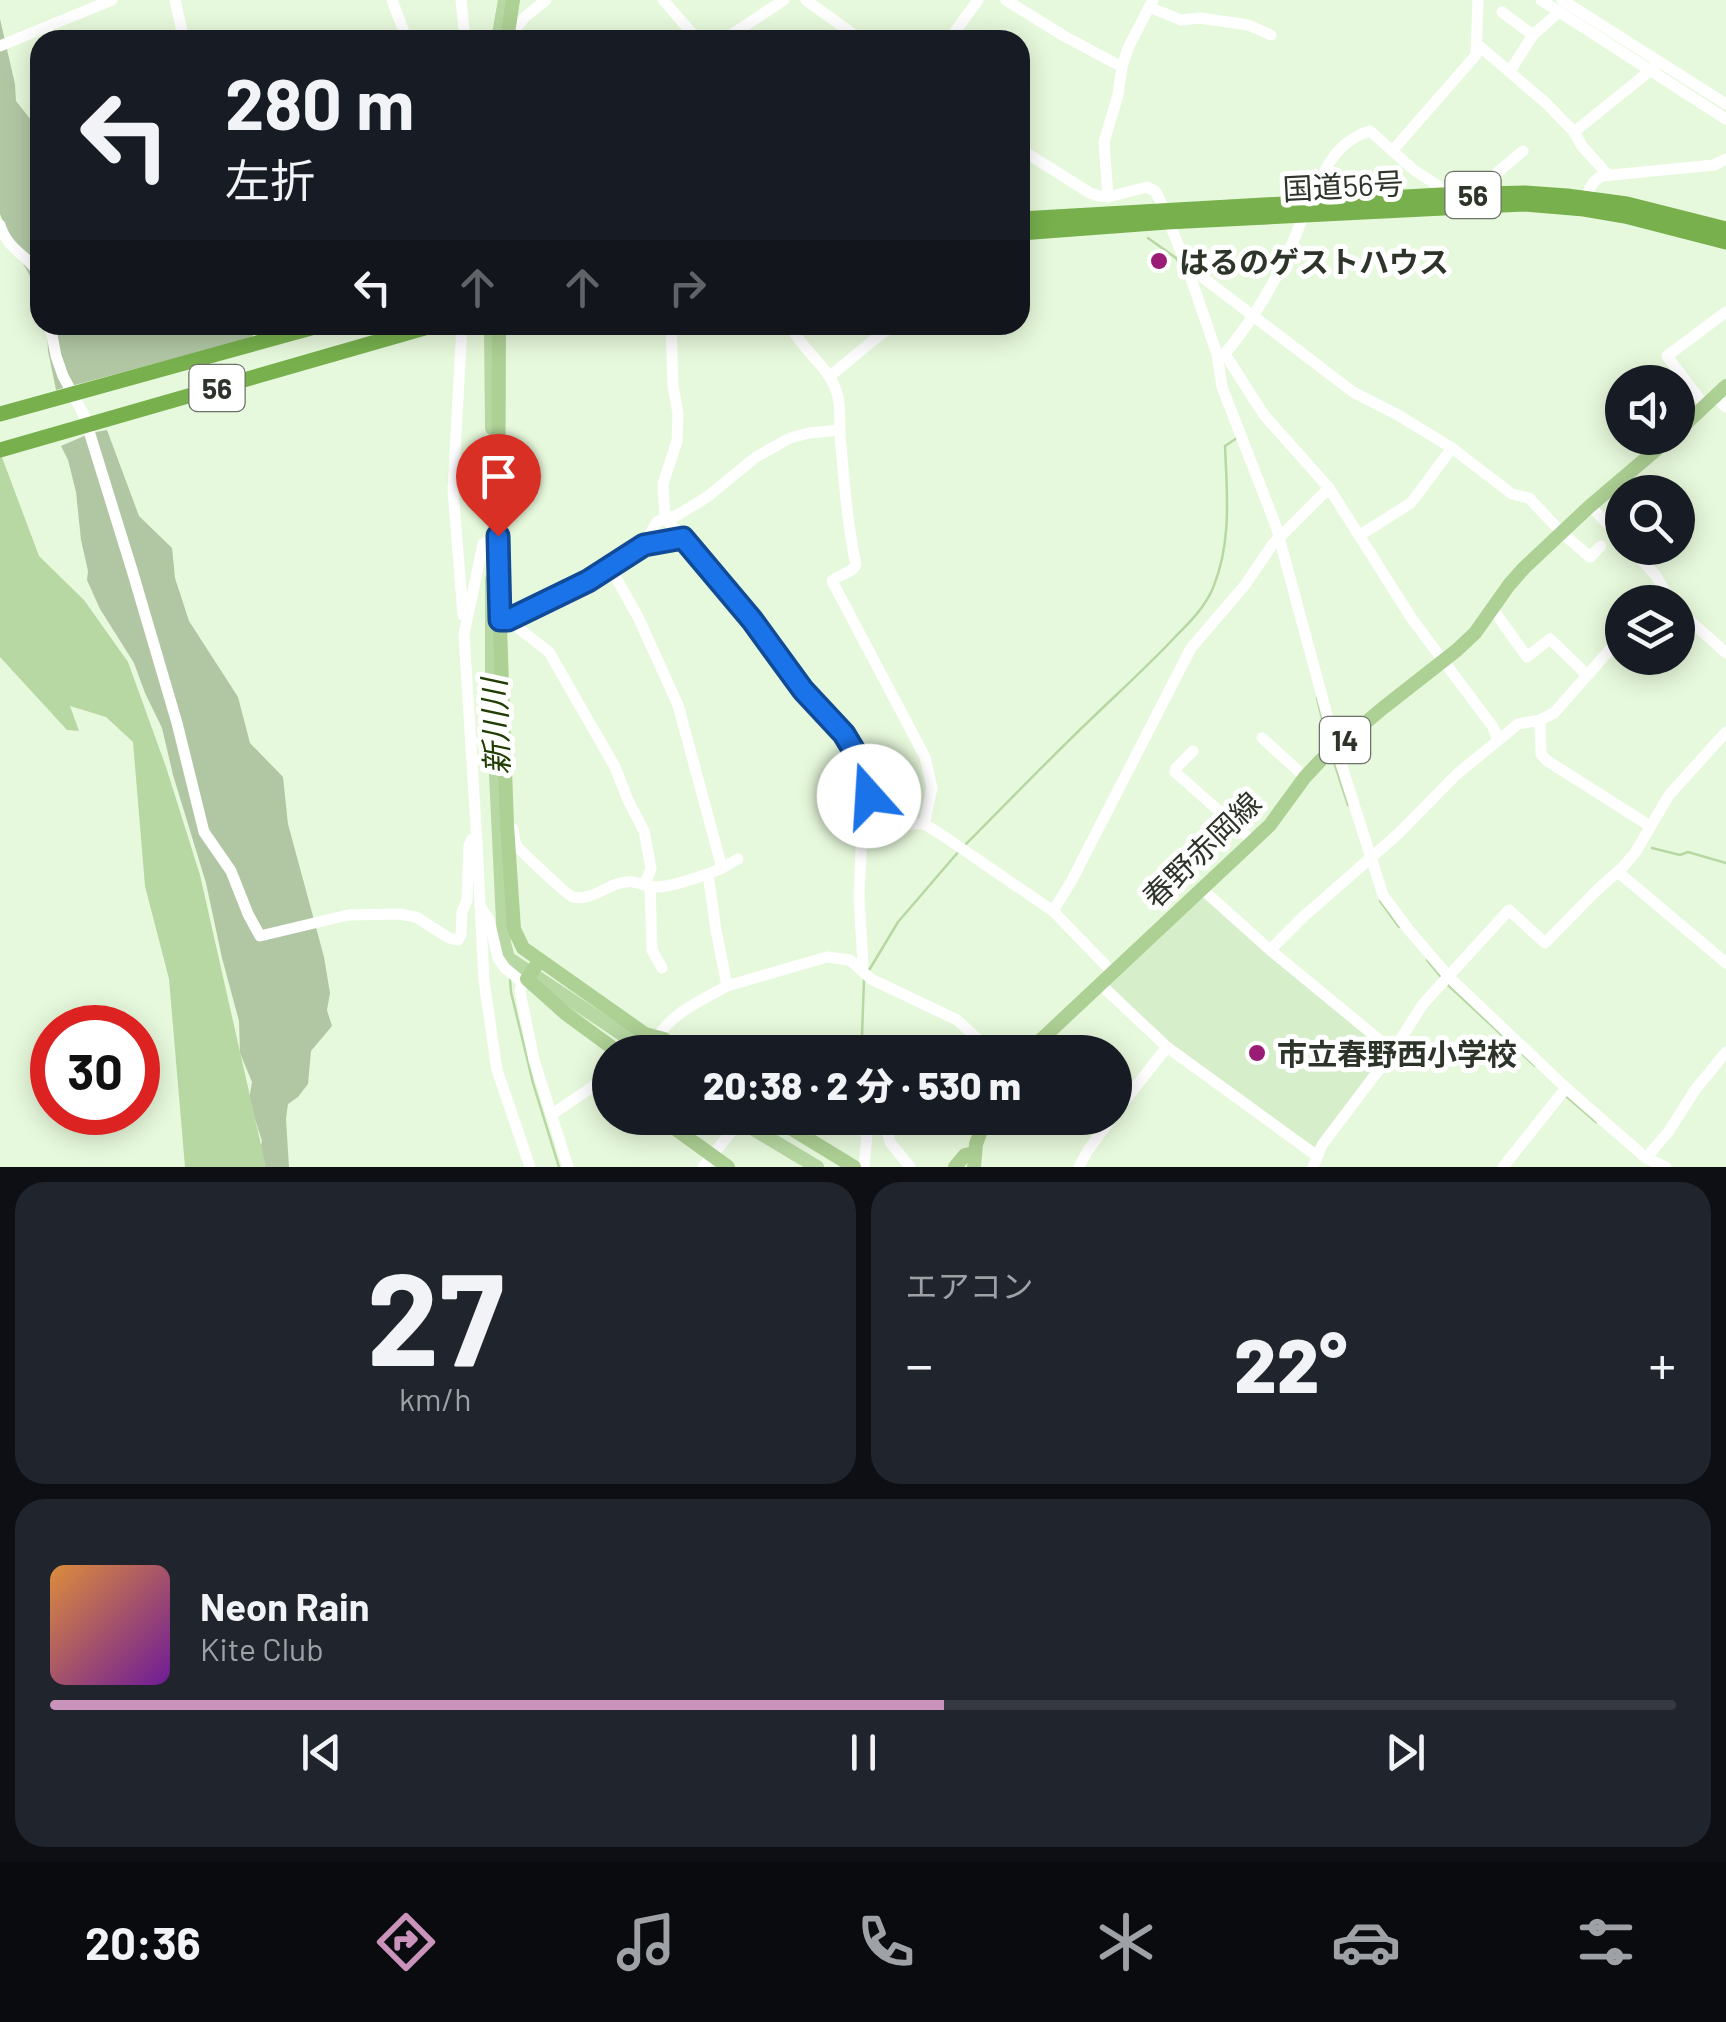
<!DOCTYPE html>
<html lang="ja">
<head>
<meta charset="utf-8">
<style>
  body { margin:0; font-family:Barlow,"Noto Sans JP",sans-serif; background:#20242c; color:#f1f3f6; height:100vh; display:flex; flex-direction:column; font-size:38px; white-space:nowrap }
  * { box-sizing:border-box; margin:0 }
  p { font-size:32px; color:#9ea1a6 }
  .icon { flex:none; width:55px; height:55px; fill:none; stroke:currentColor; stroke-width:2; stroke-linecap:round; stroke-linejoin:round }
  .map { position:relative; height:1167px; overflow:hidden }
  .side { display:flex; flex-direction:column; gap:15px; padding:15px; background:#0d0f14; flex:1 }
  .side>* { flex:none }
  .top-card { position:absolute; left:30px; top:30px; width:1000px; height:305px; border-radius:30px; box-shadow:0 5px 25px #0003; background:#171b24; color:#f1f3f6; overflow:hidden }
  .tools { position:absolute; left:1605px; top:365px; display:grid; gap:20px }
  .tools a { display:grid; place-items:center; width:90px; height:90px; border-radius:50%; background:#171b24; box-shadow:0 5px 25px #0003; font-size:50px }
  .speed { position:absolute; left:30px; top:1005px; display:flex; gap:20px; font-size:50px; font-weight:700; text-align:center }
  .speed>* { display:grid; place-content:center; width:130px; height:130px; border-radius:50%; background:#171b24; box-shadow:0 5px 25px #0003; line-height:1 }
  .speed .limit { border:15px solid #d22; background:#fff; color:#111 }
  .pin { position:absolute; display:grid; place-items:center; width:85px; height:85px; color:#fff; margin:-102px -42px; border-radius:50% 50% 50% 0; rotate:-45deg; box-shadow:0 0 10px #0007 }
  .pin .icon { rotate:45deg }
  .me { position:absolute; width:110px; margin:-55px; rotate:341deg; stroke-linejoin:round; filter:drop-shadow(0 0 8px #0008) }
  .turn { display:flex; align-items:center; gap:35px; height:210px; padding:0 30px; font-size:45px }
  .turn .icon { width:130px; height:130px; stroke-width:2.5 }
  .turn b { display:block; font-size:70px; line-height:85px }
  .lanes { display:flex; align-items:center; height:95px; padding:0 30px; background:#0003; justify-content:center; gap:50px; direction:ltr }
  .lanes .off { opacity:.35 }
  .big { font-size:75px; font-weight:800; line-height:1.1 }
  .side .card { flex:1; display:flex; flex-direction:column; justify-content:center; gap:15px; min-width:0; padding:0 35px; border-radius:30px; background:#20242c }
  .side .dial { align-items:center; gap:0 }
  .dial b { font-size:130px; line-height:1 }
  .song { display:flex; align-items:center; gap:30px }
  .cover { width:120px; height:120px; border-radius:15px; background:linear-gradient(135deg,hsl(30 70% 55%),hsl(280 70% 35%)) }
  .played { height:10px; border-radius:5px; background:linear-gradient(90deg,#ca93bc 55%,#363941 55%) }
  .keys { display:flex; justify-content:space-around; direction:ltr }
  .heat { display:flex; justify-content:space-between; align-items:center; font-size:55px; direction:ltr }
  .side .tiles { flex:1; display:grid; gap:15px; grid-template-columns:1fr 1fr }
  .card:last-child { grid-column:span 2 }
  .trip { position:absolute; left:592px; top:1035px; width:540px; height:100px; border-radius:50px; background:#171b24; box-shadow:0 5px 25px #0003; font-weight:800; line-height:100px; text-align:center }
  .tab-bar { display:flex; height:160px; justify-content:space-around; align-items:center; background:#090b0e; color:#9ea1a6 }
  .tab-bar .icon { width:70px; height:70px }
  .tab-bar .on { color:#ca93bc }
  .tab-bar b { font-size:45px; color:#f1f3f6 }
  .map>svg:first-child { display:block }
</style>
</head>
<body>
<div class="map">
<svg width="1726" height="1167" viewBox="0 0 1726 1167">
  <rect width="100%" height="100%" fill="#e7f9dc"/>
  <polygon fill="#d7eeca" points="1201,895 1388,1051 1316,1148 1171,1046 1108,983"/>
  <g fill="#b1c7a4">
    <polygon points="0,19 15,84 16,101 31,120 40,149 38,192 40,192 40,294 15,249 0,214"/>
    <polygon points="47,325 260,325 251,338 56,390 48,351"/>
    <polygon points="107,430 139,516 172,548 175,578 189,621 238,697 250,743 283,777 288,824 324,957 330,993 327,1010 332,1026 311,1051 308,1084 298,1097 288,1104 286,1119 289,1167 256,1167 262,1141 249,1100 252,1082 240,1053 239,1021 222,958 206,883 173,775 162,728 145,693 134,663 100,609 87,580 88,571 81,540 76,492 68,460 61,446 91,433"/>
  </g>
  <polygon fill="#b7d8a2" points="0,452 39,556 84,600 128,662 166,767 200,875 266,1167 185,1167 169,979 145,886 133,742 106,717 70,706 79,731 67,730 0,657"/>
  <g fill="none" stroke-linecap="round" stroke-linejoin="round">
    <g stroke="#b7d8a2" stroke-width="2.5">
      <polyline points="1148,238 1176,258 1181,267"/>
      <polyline points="1317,698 1329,748"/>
      <polyline points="1333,759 1348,805"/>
      <path d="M965,845C1006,804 1046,762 1089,721C1118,693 1148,666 1176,636C1190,622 1205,607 1213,588C1232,542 1227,494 1225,446L1237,438"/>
      <polyline points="1652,848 1680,855 1688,852 1726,863"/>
      <polyline points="1380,901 1399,927"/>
      <polyline points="1427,960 1441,977"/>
      <polyline points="868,972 898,922 959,851"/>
      <polyline points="510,979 511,992 533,1083 559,1167"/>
      <polyline points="864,979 862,1036 865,1045"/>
      <polyline points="1448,985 1535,1066"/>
      <polyline points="1567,1097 1596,1122"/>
    </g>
    <g stroke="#b7d8a2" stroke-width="14">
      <polyline points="498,40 505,0"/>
      <polyline points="491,325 492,428"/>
      <polyline points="492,579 492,690 504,943 508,958 649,1052"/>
      <polyline points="735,1118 817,1167"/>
    </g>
    <g stroke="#fff" stroke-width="11">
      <polyline points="175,0 184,40"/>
      <polyline points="392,0 407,40"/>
      <polyline points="461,0 465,40"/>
      <polyline points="663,0 698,40"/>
      <polyline points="806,0 861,40"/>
      <polyline points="1006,0 1064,36 1122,67"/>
      <polyline points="1541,0 1726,119"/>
      <polyline points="1562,0 1726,104"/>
      <polyline points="1149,7 1181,20 1200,18 1248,25 1271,35"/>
      <polyline points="1502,12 1533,35"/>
      <polyline points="507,34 513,32 525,17 546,0"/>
      <polyline points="723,40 784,0"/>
      <polyline points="949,40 978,0"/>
      <polyline points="1477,44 1546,103 1574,132"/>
      <polyline points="0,46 112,0"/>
      <polyline points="1510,71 1533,35 1559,12"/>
      <polyline points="1020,149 1090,193 1099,196 1108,197 1147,187 1155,191 1160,200 1186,264 1217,354 1222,387 1276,526 1336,748 1383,895 1408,929 1450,978 1566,1088 1646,1158 1666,1167"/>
      <polyline points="1393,150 1476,55 1478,0"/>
      <polyline points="1608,175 1582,146 1574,132 1656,66"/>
      <polyline points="1482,194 1486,182 1523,151"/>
      <polyline points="1108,197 1104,142 1107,132 1118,95 1122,67 1128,48 1153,0"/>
      <path d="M1316,202C1318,172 1339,140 1370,131L1414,170L1437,185L1441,195"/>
      <path d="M1585,204C1588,192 1590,182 1602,176L1714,165L1726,159"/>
      <path d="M0,225C8,251 28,255 40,275"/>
      <polyline points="1189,267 1353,392 1398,415 1452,448"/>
      <polyline points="50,325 56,356 63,376 84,415 132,570 177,723 204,832 231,871 248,914 260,936 348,915 399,914 416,917 449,938 458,940 461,935 462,912 467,900 469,845 472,839 477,842 484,981 497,1070 530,1167"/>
      <polyline points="462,325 453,490 463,615"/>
      <polyline points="671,325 673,386 678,414 677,441 663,484 665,518 752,621 803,690 844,734 856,754 869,797 872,824 924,824 939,833 1053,911 1112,972"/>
      <path d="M791,327C804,353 831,367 838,397C841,409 839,423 840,435C844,479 847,523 856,565C851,574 839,574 832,581L925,757L932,788L924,824"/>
      <polyline points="1225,354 1264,415 1329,488"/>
      <path d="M1221,358C1255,320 1283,269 1301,222V215"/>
      <polyline points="830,376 881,334 896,325"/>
      <polyline points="1715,396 1726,407"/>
      <polyline points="1705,406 1667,356 1726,312"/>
      <polyline points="1590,506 1622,538"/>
      <polyline points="1360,535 1411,503 1452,448 1512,494 1529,498 1561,532 1590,557 1601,546"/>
      <polyline points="643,545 657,522 665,518 676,516 707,497 756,457 790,438 809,433 840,430"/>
      <polyline points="1631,548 1656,576 1671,602"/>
      <polyline points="1492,608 1527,657 1550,639 1587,675"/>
      <polyline points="1678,610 1726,653"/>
      <polyline points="502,620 508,620 588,581 643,545 683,539"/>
      <polyline points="508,620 549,652 615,767 628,800 644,831 651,868 645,884"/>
      <polyline points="1540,720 1554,713 1622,636"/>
      <polyline points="1262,738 1305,777"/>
      <polyline points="1193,751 1176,768 1175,772 1254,842"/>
      <path d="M507,825L513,829C514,834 514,839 516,844C518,849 568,896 573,897C587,901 605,888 617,884C637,878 638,886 655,887C669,888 709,874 722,868L678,705L638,617L610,567"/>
      <polyline points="477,842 464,634 483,544 499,536"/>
      <polyline points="722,868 738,859"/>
      <polyline points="1618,872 1726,963"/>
      <polyline points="650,886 652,950 662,968"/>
      <polyline points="1202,889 1270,950 1303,917 1398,834 1456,775 1518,724 1540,720 1541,754 1546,760 1650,826"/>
      <polyline points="480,906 489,920 498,958 505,968 522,982"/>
      <polyline points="1053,911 1072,880 1191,648 1245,585 1272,545 1329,488 1412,619 1493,727 1498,740"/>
      <polyline points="1270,950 1393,1051 1423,1004 1509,910 1545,943 1597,890 1622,868 1635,853 1669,795 1726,732"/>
      <polyline points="860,969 863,964 859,897 862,830"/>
      <polyline points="527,979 522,982 520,992 534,1060 568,1167"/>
      <polyline points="1100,984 1167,1047 1115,1113"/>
      <polyline points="727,986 827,957 850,960 871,979 957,1020 992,1052"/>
      <path d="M658,1037C671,1013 704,999 727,986L716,930L708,874"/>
      <polyline points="1167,1047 1317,1156"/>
      <polyline points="626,1052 645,1034"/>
      <polyline points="829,1052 859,1045 864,1052"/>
      <polyline points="551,1115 595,1085 610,1071"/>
      <polyline points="685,1118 696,1145"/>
      <polyline points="856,1118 857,1125 867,1135 864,1167"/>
      <polyline points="883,1118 890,1142 910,1167"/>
      <polyline points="1646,1158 1669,1131 1695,1090 1726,1052"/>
      <polyline points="703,1167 742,1118"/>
      <polyline points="1079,1167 1088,1150 1112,1118"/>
      <polyline points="1313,1167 1322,1145 1393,1051"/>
      <polyline points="1503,1167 1566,1088"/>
    </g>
    <g stroke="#add094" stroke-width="14">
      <polyline points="507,40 513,0"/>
      <polyline points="499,325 498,570 507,825 514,929 523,948 645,1034 664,1039 677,1052"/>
      <polyline points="1678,431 1726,386"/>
      <polyline points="540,960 527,979 565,1013 618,1052"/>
      <polyline points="1028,1052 1270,825 1305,777 1321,760 1383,708 1457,650 1475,633 1509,585 1524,568 1590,506 1670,438"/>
      <polyline points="666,1118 677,1130 728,1167"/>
      <polyline points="774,1118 854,1167"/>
      <polyline points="955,1167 965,1155 974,1153"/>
      <polyline points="974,1167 976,1144 986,1118"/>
    </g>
    <g stroke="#77b04d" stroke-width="15">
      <polyline points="1020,219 1441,195 1525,193 1567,196 1627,204 1726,229"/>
      <polyline points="1020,233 1167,222 1523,204 1584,209 1625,216 1726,242"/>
      <polyline points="0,414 322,325"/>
      <polyline points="0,450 435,325"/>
    </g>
  </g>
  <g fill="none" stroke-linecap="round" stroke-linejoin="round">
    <defs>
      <polyline id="route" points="498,536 500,620 508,620 588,581 644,545 683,538 752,620 803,690 844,734 856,754 869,796"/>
    </defs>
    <use href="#route" stroke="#114b97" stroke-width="25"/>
    <use href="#route" stroke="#1a73e8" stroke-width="18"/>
  </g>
  <g fill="#9a1d75" stroke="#fff" stroke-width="4">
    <circle cx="1159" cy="261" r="10"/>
    <circle cx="1257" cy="1053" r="10"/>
  </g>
  <g text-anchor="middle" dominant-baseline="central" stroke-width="10" stroke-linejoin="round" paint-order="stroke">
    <g fill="#fff" stroke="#6c7169" stroke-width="2.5">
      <rect x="1445.5" y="172" width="55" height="46" rx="8"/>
      <rect x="189.5" y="365" width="55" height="46" rx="8"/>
      <rect x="1320" y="717" width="50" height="46" rx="8"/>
    </g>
    <g font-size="28" font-weight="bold" fill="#2d3429">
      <text x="1473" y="195">56</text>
      <text x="217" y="388">56</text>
      <text x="1345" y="740">14</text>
    </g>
    <g font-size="30" fill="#2d3429" stroke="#fff">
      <text transform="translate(1343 185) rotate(-3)">国道56号</text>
      <text transform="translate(1201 849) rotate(-44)">春野赤岡線</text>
    </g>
    <g font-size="30" font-weight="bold" fill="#2d3429" stroke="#fff" text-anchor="start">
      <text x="1179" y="261">はるのゲストハウス</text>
      <text x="1277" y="1053">市立春野西小学校</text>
    </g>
    <g font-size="32" font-style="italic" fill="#203d03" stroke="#fff">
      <text transform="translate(494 727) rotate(-92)">新川川</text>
    </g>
  </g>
</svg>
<div class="tools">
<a><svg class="icon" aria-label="sound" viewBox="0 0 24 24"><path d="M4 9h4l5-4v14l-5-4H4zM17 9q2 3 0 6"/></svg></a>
<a><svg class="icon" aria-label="search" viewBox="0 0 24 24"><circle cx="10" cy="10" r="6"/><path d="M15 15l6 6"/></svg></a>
<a><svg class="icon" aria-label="layers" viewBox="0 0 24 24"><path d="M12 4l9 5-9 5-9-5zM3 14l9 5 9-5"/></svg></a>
</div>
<div class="speed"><div class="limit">30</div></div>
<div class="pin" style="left:498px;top:536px;background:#d93025"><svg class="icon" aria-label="arrive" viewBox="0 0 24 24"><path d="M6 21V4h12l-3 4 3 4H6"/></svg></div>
<svg class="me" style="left:869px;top:796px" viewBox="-20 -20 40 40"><circle r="19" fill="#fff"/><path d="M0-13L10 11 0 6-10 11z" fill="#1a73e8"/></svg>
<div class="trip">20:38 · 2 分 · 530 m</div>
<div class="top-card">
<div class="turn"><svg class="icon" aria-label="left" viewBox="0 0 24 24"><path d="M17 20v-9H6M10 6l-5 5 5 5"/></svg><div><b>280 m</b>左折</div></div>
<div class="lanes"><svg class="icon" aria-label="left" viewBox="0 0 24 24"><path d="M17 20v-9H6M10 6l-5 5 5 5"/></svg><svg class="icon off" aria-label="ahead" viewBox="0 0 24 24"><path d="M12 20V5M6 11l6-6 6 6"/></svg><svg class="icon off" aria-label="ahead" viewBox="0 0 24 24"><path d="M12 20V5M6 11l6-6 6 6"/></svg><svg class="icon off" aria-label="right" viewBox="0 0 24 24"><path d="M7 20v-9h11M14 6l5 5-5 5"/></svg></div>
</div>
</div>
<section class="side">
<div class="tiles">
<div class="card dial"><b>27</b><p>km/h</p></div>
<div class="card"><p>エアコン</p>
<div class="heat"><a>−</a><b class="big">22°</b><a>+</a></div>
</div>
<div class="card">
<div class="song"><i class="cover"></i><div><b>Neon Rain</b><p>Kite Club</p></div></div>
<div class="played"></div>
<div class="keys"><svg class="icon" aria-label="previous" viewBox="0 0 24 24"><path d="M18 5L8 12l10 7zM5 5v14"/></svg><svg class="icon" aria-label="pause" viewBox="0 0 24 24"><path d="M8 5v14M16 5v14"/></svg><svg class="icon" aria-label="next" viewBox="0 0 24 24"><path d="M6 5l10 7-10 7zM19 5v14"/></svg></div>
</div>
</div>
</section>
<nav class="tab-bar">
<b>20:36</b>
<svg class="icon on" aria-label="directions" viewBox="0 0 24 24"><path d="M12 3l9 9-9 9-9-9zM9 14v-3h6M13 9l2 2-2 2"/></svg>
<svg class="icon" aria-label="music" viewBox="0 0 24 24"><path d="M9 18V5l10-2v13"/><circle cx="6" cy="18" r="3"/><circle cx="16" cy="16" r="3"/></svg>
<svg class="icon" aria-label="phone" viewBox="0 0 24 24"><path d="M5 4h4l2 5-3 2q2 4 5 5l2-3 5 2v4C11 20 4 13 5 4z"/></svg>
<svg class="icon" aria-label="climate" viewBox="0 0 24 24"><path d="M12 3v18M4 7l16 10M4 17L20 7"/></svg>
<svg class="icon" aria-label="car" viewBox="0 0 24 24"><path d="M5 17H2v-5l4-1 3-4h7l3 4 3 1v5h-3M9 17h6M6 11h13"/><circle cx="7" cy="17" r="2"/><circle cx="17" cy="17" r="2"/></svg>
<svg class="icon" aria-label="filters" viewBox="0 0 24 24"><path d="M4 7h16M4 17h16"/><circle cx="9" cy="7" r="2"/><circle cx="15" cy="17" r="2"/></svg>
</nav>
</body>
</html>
